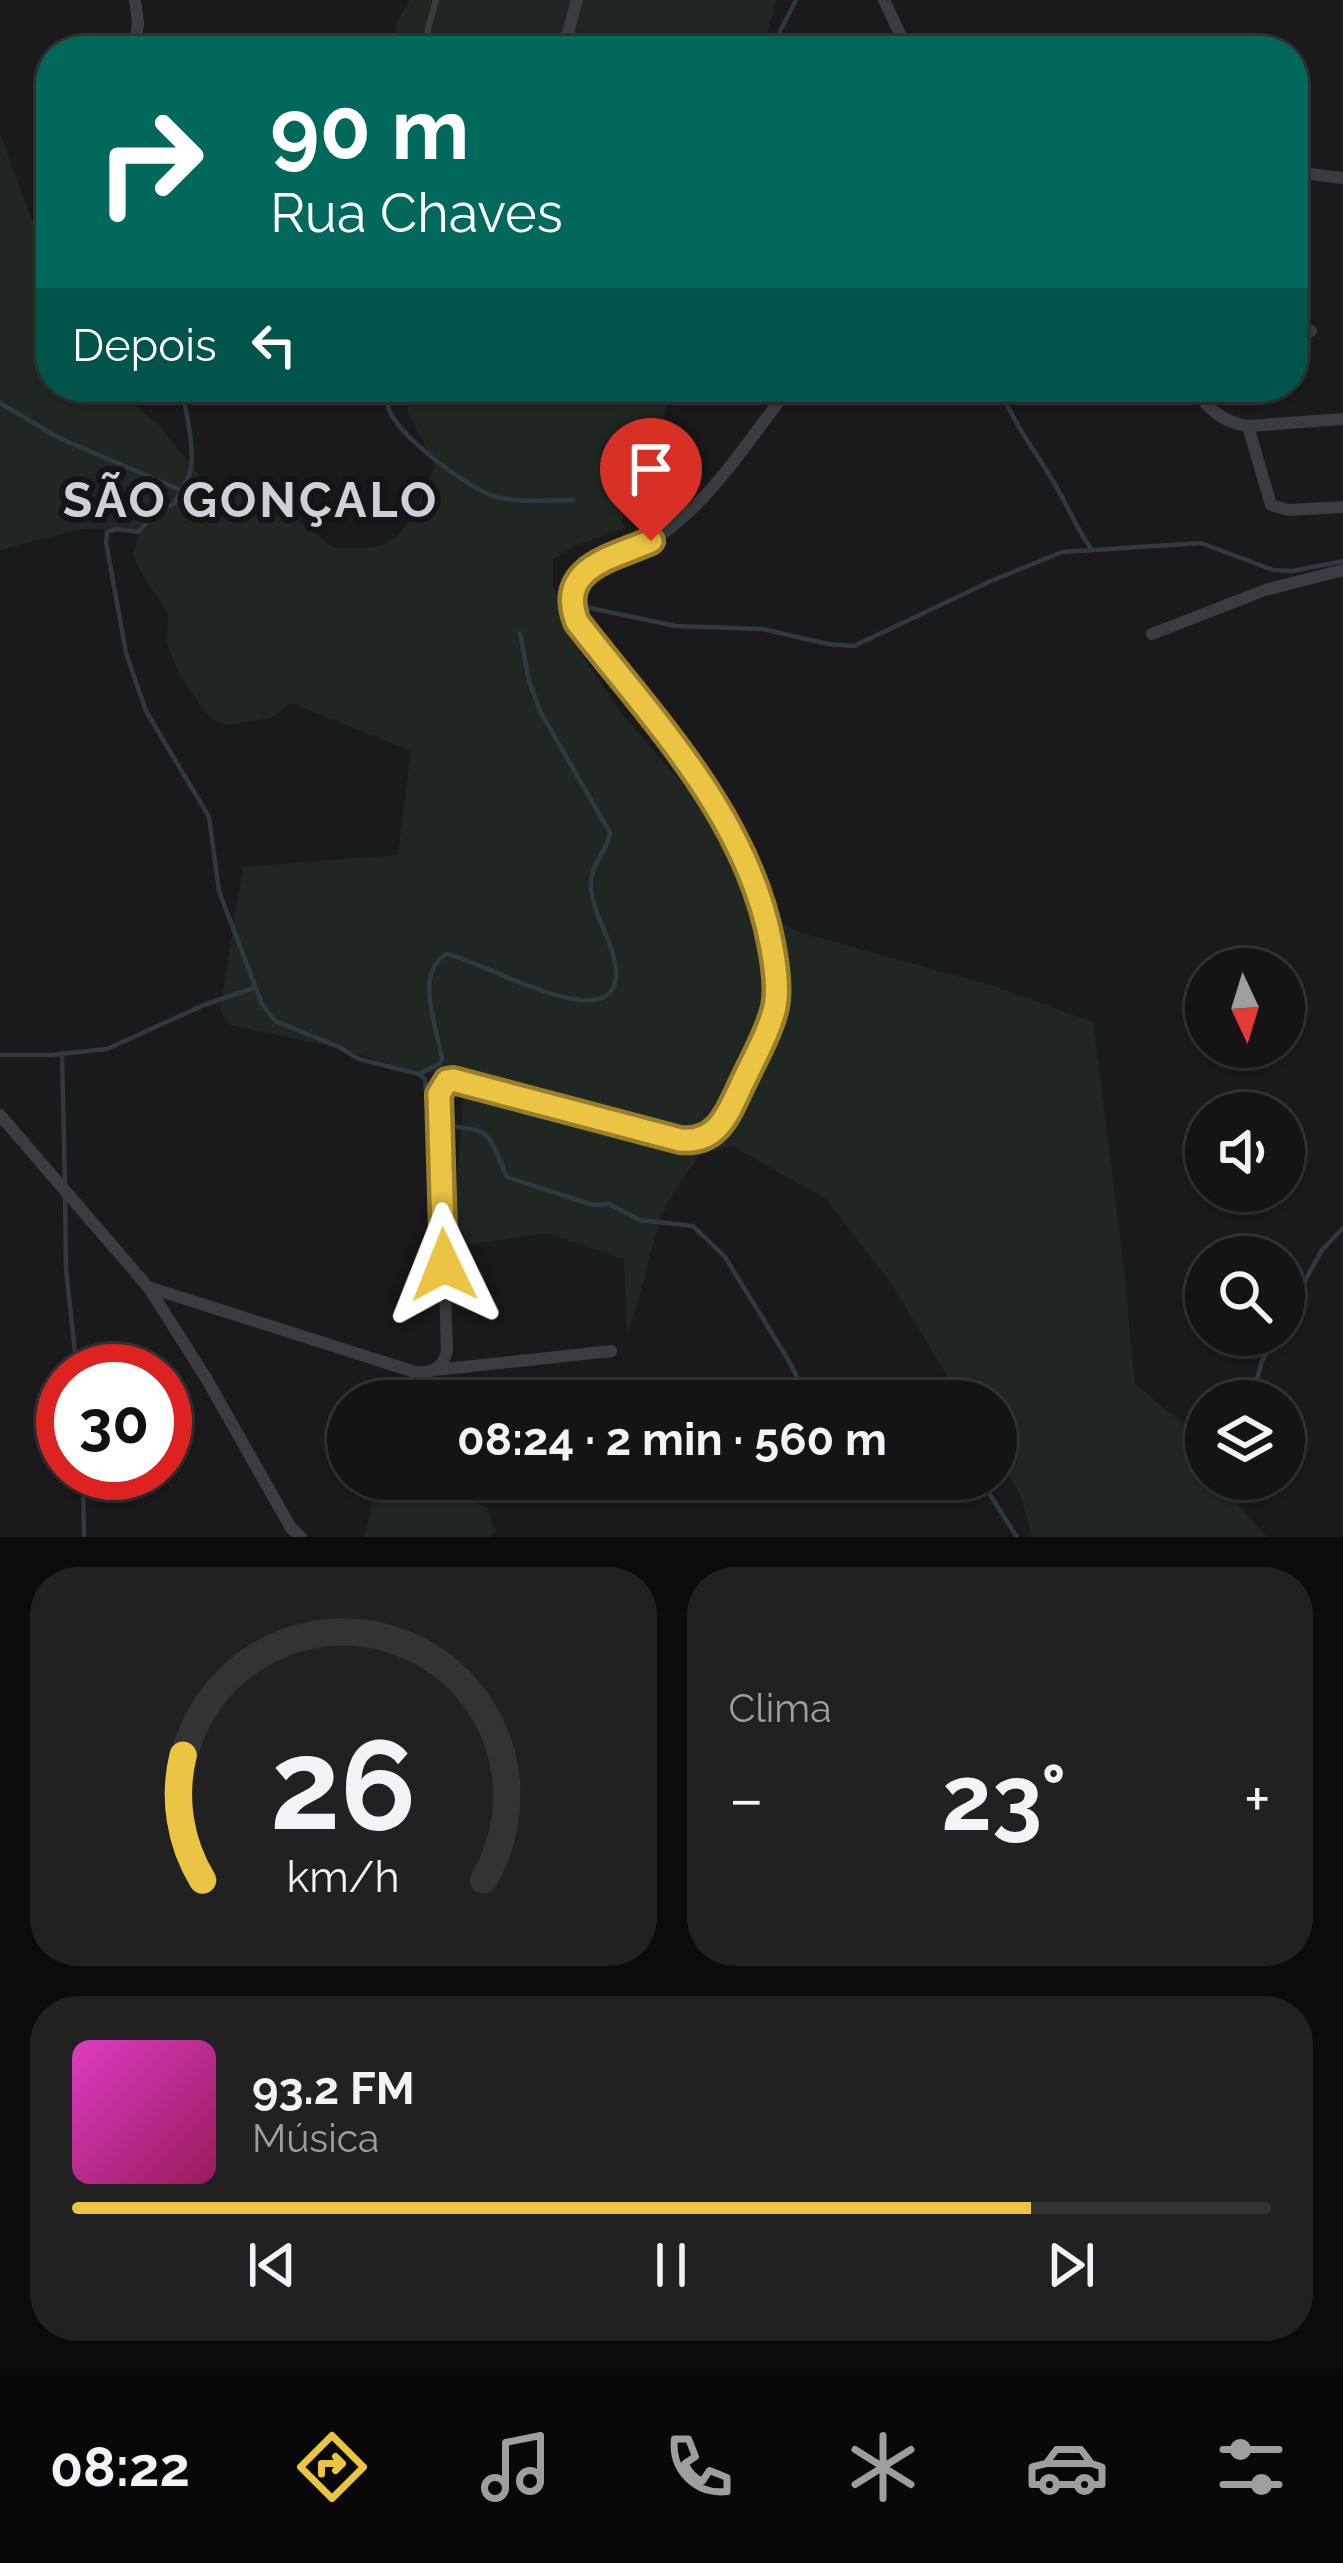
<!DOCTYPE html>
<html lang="pt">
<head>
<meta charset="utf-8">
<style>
  body { margin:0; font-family:Raleway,sans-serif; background:#212122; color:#f1f3f6; height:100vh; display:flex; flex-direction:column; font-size:45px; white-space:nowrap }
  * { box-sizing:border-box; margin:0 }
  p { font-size:39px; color:#9d9ea0 }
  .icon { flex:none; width:66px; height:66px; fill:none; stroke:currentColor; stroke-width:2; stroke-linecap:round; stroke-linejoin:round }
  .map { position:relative; height:1537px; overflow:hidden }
  .panel { display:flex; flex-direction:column; gap:30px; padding:30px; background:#0b0b0c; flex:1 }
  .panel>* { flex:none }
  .hud { position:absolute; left:36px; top:36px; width:1272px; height:366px; border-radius:48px; box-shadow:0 3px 9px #0004,0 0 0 3px #333334; background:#00695c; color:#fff; overflow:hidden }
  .needle { width:78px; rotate:176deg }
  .controls { position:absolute; left:1185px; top:948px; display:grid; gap:24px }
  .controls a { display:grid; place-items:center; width:120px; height:120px; border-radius:50%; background:#141415; box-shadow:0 3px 9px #0004,0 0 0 3px #333334; font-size:60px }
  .speed { position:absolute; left:36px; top:1344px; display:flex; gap:24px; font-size:60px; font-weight:700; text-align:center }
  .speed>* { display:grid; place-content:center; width:156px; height:156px; border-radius:50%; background:#141415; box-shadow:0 3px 9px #0004,0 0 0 3px #333334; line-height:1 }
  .speed .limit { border:18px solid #d22; background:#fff; color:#111 }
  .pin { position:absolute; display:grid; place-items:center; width:102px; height:102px; color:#fff; margin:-123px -51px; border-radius:50% 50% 50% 0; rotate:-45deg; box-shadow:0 0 12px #0007 }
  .pin .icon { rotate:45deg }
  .me { position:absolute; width:132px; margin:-66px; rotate:358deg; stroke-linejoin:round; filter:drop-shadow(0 0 9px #0008) }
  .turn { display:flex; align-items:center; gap:42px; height:252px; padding:0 36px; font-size:54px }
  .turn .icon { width:156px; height:156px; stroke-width:2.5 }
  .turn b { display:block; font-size:84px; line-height:102px }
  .then { display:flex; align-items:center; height:114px; padding:0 36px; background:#0003; gap:24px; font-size:45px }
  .big { font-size:90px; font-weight:700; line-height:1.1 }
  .panel .tile { flex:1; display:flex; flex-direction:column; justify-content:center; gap:18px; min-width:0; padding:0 42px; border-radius:48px; background:#212122 }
  .panel .dial { align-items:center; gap:0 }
  .dial svg { height:312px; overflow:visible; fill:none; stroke:#333334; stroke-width:7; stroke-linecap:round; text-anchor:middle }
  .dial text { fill:#f1f3f6; stroke:none }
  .song { display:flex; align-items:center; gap:36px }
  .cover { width:144px; height:144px; border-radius:18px; background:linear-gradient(135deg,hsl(310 70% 55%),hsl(330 70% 35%)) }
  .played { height:12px; border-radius:6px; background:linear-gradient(90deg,#ebc443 80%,#333334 80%) }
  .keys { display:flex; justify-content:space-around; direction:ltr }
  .heat { display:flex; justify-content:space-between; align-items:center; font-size:66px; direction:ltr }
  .panel .tiles { flex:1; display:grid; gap:30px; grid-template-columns:1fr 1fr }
  .tile:last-child { grid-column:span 2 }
  .trip { position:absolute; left:327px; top:1380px; width:690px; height:120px; border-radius:60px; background:#141415; box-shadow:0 3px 9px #0004,0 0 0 3px #333334; font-weight:700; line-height:120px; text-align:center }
  .menu { display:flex; height:192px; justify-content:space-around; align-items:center; background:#080808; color:#9d9ea0 }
  .menu .icon { width:84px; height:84px }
  .menu .selected { color:#ebc443 }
  .menu b { font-size:54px; color:#f1f3f6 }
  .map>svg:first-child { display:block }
</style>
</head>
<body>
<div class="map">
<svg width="1343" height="1537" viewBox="0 0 1343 1537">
  <rect width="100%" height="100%" fill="#1a1a1c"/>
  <g fill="#202722">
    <polygon points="410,0 776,0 763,51 394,51 397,23"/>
    <path d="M0,134L51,270V387H112L158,424L210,489H257L334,548C348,547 369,550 382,545C412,534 423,490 435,465L407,411L410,387H670L663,423L627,498L621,522L626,527L572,547L553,559V585L560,603L567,633L622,714L699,803L757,910L798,932L993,986L1093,1022L1122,1252L1135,1384L1193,1432L1206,1450V1479H1225L1239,1506L1267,1537H1032L1020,1493L996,1454V1401H963L890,1282L825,1198L732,1146L699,1155C685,1176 668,1198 660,1221C647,1258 643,1296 627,1332L624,1259L547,1233L452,1247L465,1080L400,1067L334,1047L230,1025L220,1010L243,867L398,855L411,751L291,703L271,718L225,725L209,717L181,677L167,644L168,613L144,577L133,556L140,529H81L0,550Z"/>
    <path d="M371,1479H468L471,1501L487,1507L495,1531L489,1537H363C371,1519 374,1498 371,1479Z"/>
  </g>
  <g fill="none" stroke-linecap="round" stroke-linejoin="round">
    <g stroke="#303840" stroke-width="4.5">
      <polyline points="743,51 774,43 796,0"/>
      <path d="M182,387C185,409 198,458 188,478C184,487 179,493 174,504L159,510L138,532L117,529L107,532L106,542L126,653L146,711L209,817L219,891L262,1004L275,1021L339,1047L359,1059L419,1074L439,1064L442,1060C438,1028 413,976 446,954C473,956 617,1043 616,973C615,942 591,914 591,884C590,865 608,851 610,833L540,711L529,681L520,633"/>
      <path d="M392,387C390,392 387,400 388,406C393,433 470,490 496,497C521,503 548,500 573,500"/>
      <path d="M999,387C1015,426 1032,446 1053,481C1067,504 1076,528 1092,550"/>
      <polyline points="0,403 59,438 178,489"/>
      <polyline points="576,605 676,626 762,629 828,644 854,646 991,581 1062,552 1201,543 1273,570 1293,571 1343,561"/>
      <polyline points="62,1053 65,1186"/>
      <polyline points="0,1055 50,1055 107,1049 204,1005 256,987"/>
      <polyline points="419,1074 425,1079 427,1102 435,1110"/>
      <path d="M442,1119C457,1134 476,1122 489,1139C497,1149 501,1166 507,1177L593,1205L609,1204L640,1220L693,1226L725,1257L789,1361L809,1401"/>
      <polyline points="65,1197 66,1269 77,1371"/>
      <polyline points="1284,1318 1322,1250 1343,1228"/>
      <polyline points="1251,1401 1262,1361 1275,1335"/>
      <polyline points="83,1473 84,1537"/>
      <polyline points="971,1479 985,1487 1017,1537"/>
    </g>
    <g stroke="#3b3c41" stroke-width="6">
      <polyline points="422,51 436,0"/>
      <polyline points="1293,121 1306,115"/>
    </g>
    <g stroke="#3b3c41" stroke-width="12">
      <polyline points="884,0 908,51"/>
      <polyline points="134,51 138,23 135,0"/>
      <polyline points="563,51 577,0"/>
      <polyline points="1293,172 1343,178"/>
      <polyline points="1293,325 1311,331"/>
      <path d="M1192,387C1208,408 1221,422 1248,426L1343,419"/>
      <polyline points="1248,426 1271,505 1288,510 1343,507"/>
      <polyline points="1152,634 1265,590 1343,570"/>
      <path d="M0,1115L148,1287L415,1372C432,1374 443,1368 447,1351L439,1094L447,1081L453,1080L680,1140C718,1144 728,1113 742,1084C753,1060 769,1033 775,1007C779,987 775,963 771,943C747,814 653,722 577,622C570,602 571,586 586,570C612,554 644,548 669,529C718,491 752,435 790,387"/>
      <polyline points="149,1288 206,1378 291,1528 301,1537"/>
      <polyline points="436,1370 611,1351"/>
    </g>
  </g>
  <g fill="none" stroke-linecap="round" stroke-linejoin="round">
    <defs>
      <path id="route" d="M444,1265L439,1094L447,1081L453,1080L680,1140C718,1144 728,1113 742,1084C753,1060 769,1033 775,1007C779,987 775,963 771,943C747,816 654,721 577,622C556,567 613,558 651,541"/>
    </defs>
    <use href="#route" stroke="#997f2c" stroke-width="30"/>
    <use href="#route" stroke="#ebc443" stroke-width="21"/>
  </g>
  <g text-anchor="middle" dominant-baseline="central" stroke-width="12" stroke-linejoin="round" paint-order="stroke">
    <g font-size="48" font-weight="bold" letter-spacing="3" fill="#ced0d7" stroke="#151517">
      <text x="251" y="500">SÃO GONÇALO</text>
    </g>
  </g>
</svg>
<div class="controls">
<a><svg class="needle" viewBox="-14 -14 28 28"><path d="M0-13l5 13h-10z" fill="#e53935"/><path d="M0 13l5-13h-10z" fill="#9d9ea0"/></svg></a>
<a><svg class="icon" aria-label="sound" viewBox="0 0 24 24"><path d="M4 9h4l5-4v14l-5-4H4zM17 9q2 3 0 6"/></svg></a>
<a><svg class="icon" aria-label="search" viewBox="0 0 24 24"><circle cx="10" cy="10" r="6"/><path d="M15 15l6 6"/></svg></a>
<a><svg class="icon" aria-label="layers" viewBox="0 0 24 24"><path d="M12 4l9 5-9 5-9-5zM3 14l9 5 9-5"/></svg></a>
</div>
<div class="speed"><div class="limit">30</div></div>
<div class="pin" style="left:651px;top:541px;background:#d93025"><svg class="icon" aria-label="arrive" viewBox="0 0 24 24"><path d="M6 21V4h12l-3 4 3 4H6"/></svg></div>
<svg class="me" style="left:444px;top:1265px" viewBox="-20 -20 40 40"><path d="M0-17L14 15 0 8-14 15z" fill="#ebc443" stroke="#fff" stroke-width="4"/></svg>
<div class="trip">08:24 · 2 min · 560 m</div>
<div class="hud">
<div class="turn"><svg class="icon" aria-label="right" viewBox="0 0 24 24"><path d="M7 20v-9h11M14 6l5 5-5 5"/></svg><div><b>90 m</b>Rua Chaves</div></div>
<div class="then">Depois<svg class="icon" aria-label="left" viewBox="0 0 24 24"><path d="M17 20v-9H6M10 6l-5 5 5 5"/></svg></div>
</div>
</div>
<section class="panel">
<div class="tiles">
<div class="tile dial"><svg viewBox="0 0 100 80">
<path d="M14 69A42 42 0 1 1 86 69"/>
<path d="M14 69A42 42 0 0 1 9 37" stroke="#ebc443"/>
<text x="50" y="56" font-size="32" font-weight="700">26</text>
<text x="50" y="72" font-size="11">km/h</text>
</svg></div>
<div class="tile"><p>Clima</p>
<div class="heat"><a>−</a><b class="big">23°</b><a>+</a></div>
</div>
<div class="tile">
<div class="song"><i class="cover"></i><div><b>93.2 FM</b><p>Música</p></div></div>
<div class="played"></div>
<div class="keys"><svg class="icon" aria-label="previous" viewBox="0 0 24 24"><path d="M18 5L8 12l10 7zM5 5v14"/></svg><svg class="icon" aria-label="pause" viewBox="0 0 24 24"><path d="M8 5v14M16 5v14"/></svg><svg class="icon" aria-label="next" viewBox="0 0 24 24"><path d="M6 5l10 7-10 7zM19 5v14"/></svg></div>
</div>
</div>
</section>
<nav class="menu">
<b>08:22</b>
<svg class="icon selected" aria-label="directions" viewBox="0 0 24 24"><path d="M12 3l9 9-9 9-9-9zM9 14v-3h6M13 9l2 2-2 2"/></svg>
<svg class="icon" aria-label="music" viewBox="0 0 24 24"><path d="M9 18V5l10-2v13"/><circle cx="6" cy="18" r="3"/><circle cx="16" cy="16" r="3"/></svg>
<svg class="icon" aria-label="phone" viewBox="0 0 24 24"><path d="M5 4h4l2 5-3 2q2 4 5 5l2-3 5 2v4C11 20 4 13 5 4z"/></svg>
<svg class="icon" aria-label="climate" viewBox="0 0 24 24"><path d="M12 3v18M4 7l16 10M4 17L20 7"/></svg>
<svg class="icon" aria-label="car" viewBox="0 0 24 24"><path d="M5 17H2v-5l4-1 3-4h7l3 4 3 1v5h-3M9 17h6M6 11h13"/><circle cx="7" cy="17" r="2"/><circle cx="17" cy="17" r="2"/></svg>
<svg class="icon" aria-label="filters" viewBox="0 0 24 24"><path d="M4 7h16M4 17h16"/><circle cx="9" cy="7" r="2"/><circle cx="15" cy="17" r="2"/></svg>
</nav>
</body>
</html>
